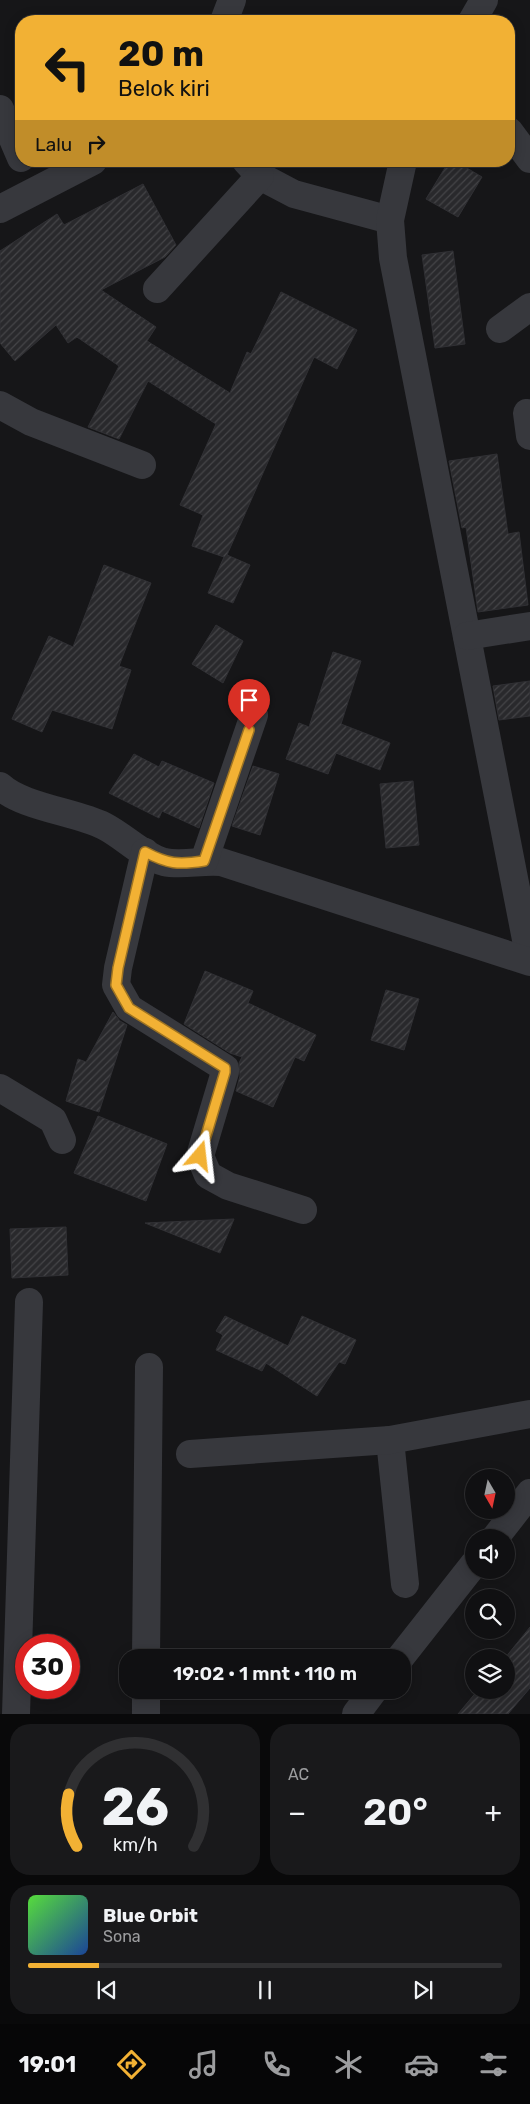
<!DOCTYPE html>
<html lang="id">
<head>
<meta charset="utf-8">
<style>
  body { margin:0; font-family:Rubik,sans-serif; background:#19191b; color:#f1f3f6; height:100vh; display:flex; flex-direction:column; font-size:19px; white-space:nowrap }
  * { box-sizing:border-box; margin:0 }
  p { font-size:16px; color:#9c9d9f }
  .icon { flex:none; width:28px; height:28px; fill:none; stroke:currentColor; stroke-width:2; stroke-linecap:round; stroke-linejoin:round }
  .map { position:relative; height:1714px; overflow:hidden }
  .details { display:flex; flex-direction:column; gap:10px; padding:10px; background:#09090a; flex:1 }
  .details>* { flex:none }
  .top-card { position:absolute; left:15px; top:15px; width:500px; height:152px; border-radius:20px; box-shadow:0 2px 12px #0003,0 0 0 1px #303032; background:#f2b134; color:#111; overflow:hidden }
  .needle { width:32px; rotate:171deg }
  .buttons { position:absolute; left:465px; top:1469px; display:grid; gap:10px }
  .buttons a { display:grid; place-items:center; width:50px; height:50px; border-radius:50%; background:#101012; box-shadow:0 2px 12px #0003,0 0 0 1px #303032; font-size:25px }
  .speed { position:absolute; left:15px; top:1634px; display:flex; gap:10px; font-size:25px; font-weight:700; text-align:center }
  .speed>* { display:grid; place-content:center; width:65px; height:65px; border-radius:50%; background:#101012; box-shadow:0 2px 12px #0003,0 0 0 1px #303032; line-height:1 }
  .speed .limit { border:8px solid #d22; background:#fff; color:#111 }
  .pin { position:absolute; display:grid; place-items:center; width:42px; height:42px; color:#fff; margin:-51px -21px; border-radius:50% 50% 50% 0; rotate:-45deg; box-shadow:0 0 5px #0007 }
  .pin .icon { rotate:45deg }
  .me { position:absolute; width:55px; margin:-28px; rotate:17deg; stroke-linejoin:round; filter:drop-shadow(0 0 4px #0008) }
  .turn { display:flex; align-items:center; gap:18px; height:105px; padding:0 20px; font-size:22px }
  .turn .icon { width:65px; height:65px; stroke-width:2.5 }
  .turn b { display:block; font-size:35px; line-height:42px }
  .then { display:flex; align-items:center; height:48px; padding:0 20px; background:#0003; gap:10px; font-size:19px }
  .big { font-size:38px; font-weight:600; line-height:1.1 }
  .details .widget { flex:1; display:flex; flex-direction:column; justify-content:center; gap:8px; min-width:0; padding:0 18px; border-radius:20px; background:#19191b }
  .details .dial { align-items:center; gap:0 }
  .dial svg { height:130px; overflow:visible; fill:none; stroke:#303032; stroke-width:7; stroke-linecap:round; text-anchor:middle }
  .dial text { fill:#f1f3f6; stroke:none }
  .song { display:flex; align-items:center; gap:15px }
  .cover { width:60px; height:60px; border-radius:8px; background:linear-gradient(135deg,hsl(110 70% 55%),hsl(220 70% 35%)) }
  .played { height:5px; border-radius:2px; background:linear-gradient(90deg,#f2b134 15%,#303032 15%) }
  .keys { display:flex; justify-content:space-around; direction:ltr }
  .heat { display:flex; justify-content:space-between; align-items:center; font-size:28px; direction:ltr }
  .details .tiles { flex:1; display:grid; gap:10px; grid-template-columns:1fr 1fr }
  .widget:last-child { grid-column:span 2 }
  .trip { position:absolute; left:119px; top:1649px; width:292px; height:50px; border-radius:20px; background:#101012; box-shadow:0 2px 12px #0003,0 0 0 1px #303032; font-weight:600; line-height:50px; text-align:center }
  .menu { display:flex; height:80px; justify-content:space-around; align-items:center; background:#060607; color:#9c9d9f }
  .menu .icon { width:35px; height:35px }
  .menu .current { color:#f2b134 }
  .menu b { font-size:22px; color:#f1f3f6 }
  .map>svg:first-child { display:block }
</style>
</head>
<body>
<div class="map">
<svg width="530" height="1714" viewBox="0 0 530 1714">
  <defs>
    <pattern id="building-hatch" width="6" height="6" patternUnits="userSpaceOnUse" patternTransform="scale(1.25)"><rect width="6" height="6" fill="#29292c"/><path d="M-1 1l2-2M0 6l6-6M5 7l2-2" fill="none" stroke="#454548"/></pattern>
  </defs>
  <rect width="100%" height="100%" fill="#161618"/>
  <g fill="url(#building-hatch)" stroke="#303034">
    <polygon points="449,161 455,161 482,177 458,217 426,199"/>
    <polygon points="143,184 176,245 165,257 101,290 156,327 147,341 230,393 247,352 251,354 281,292 357,330 337,369 314,357 227,555 250,565 233,603 208,593 224,557 192,546 203,515 180,505 216,424 148,381 119,439 88,427 119,366 77,337 68,343 56,325 15,361 0,343 0,251 57,214 64,225"/>
    <polygon points="453,251 465,344 435,348 422,255"/>
    <polygon points="497,454 508,534 519,532 528,605 478,612 466,527 462,528 449,461"/>
    <polygon points="104,565 151,583 119,666 131,670 112,729 52,710 42,732 12,719 49,636 73,647"/>
    <polygon points="216,625 243,641 223,683 192,664"/>
    <polygon points="333,652 361,661 341,724 390,743 380,770 336,753 328,774 286,759 299,723 309,727"/>
    <polygon points="530,681 530,716 499,720 493,686"/>
    <polygon points="134,754 159,767 162,761 214,783 199,828 162,811 159,818 109,793"/>
    <polygon points="253,766 279,774 260,835 232,826"/>
    <polygon points="413,781 419,845 386,848 380,784"/>
    <polygon points="205,971 253,991 248,1003 316,1035 304,1061 295,1057 273,1107 236,1091 240,1076 239,1063 242,1057 230,1053 184,1024"/>
    <polygon points="386,990 419,999 404,1050 371,1040"/>
    <polygon points="113,1012 120,1021 127,1025 99,1112 66,1101 78,1059 86,1062"/>
    <polygon points="98,1116 167,1144 146,1201 74,1173"/>
    <polygon points="234,1219 220,1253 145,1223"/>
    <polygon points="66,1227 68,1275 12,1278 10,1229"/>
    <polygon points="225,1316 288,1346 302,1316 356,1340 345,1364 339,1362 317,1396 266,1363 262,1371 216,1350 223,1335 216,1331"/>
    <polygon points="530,1627 530,1688 508,1714 458,1714 478,1690 506,1690 505,1658"/>
  </g>
  <g fill="none" stroke-linecap="round" stroke-linejoin="round">
    <g stroke="#37383d" stroke-width="28">
      <polyline points="224,21 232,0"/>
      <polyline points="472,21 484,0"/>
      <polyline points="0,109 21,158"/>
      <polyline points="509,131 530,159"/>
      <polyline points="246,161 260,176 294,194 390,220"/>
      <polyline points="403,161 390,220 393,258 530,960"/>
      <polyline points="0,209 93,161"/>
      <polyline points="157,289 260,176"/>
      <polyline points="500,329 530,307"/>
      <polyline points="0,405 31,422 142,465"/>
      <polyline points="527,413 530,436"/>
      <polyline points="467,636 530,626"/>
      <path d="M0,786C22,807 76,812 104,826C124,836 142,856 164,862C182,866 202,860 221,862L530,962"/>
      <polyline points="145,852 118,968 116,985 129,1008 225,1068 225,1072 200,1156 208,1175 228,1186 303,1210"/>
      <polyline points="204,861 254,715"/>
      <polyline points="0,1088 53,1120 62,1140"/>
      <polyline points="390,1440 405,1584"/>
      <polyline points="190,1454 390,1440 530,1414"/>
      <polyline points="495,1538 530,1493"/>
      <polyline points="146,1658 149,1367"/>
      <polyline points="400,1658 474,1564"/>
      <polyline points="16,1714 29,1302"/>
      <polyline points="146,1714 146,1690"/>
      <polyline points="356,1714 374,1690"/>
    </g>
  </g>
  <g fill="none" stroke-linecap="round" stroke-linejoin="round">
    <defs>
      <path id="route" d="M200,1156L225,1072V1068L129,1008L116,985L118,968L145,852C168,864 178,865 204,861L249,730"/>
    </defs>
    <use href="#route" stroke="#9d7322" stroke-width="12"/>
    <use href="#route" stroke="#f2b134" stroke-width="9"/>
  </g>
</svg>
<div class="buttons">
<a><svg class="needle" viewBox="-14 -14 28 28"><path d="M0-13l5 13h-10z" fill="#e53935"/><path d="M0 13l5-13h-10z" fill="#9c9d9f"/></svg></a>
<a><svg class="icon" aria-label="sound" viewBox="0 0 24 24"><path d="M4 9h4l5-4v14l-5-4H4zM17 9q2 3 0 6"/></svg></a>
<a><svg class="icon" aria-label="search" viewBox="0 0 24 24"><circle cx="10" cy="10" r="6"/><path d="M15 15l6 6"/></svg></a>
<a><svg class="icon" aria-label="layers" viewBox="0 0 24 24"><path d="M12 4l9 5-9 5-9-5zM3 14l9 5 9-5"/></svg></a>
</div>
<div class="speed"><div class="limit">30</div></div>
<div class="pin" style="left:249px;top:730px;background:#d93025"><svg class="icon" aria-label="arrive" viewBox="0 0 24 24"><path d="M6 21V4h12l-3 4 3 4H6"/></svg></div>
<svg class="me" style="left:200px;top:1156px" viewBox="-20 -20 40 40"><path d="M0-17L14 15 0 8-14 15z" fill="#f2b134" stroke="#fff" stroke-width="4"/></svg>
<div class="trip">19:02 · 1 mnt · 110 m</div>
<div class="top-card">
<div class="turn"><svg class="icon" aria-label="left" viewBox="0 0 24 24"><path d="M17 20v-9H6M10 6l-5 5 5 5"/></svg><div><b>20 m</b>Belok kiri</div></div>
<div class="then">Lalu<svg class="icon" aria-label="right" viewBox="0 0 24 24"><path d="M7 20v-9h11M14 6l5 5-5 5"/></svg></div>
</div>
</div>
<section class="details">
<div class="tiles">
<div class="widget dial"><svg viewBox="0 0 100 80">
<path d="M14 69A42 42 0 1 1 86 69"/>
<path d="M14 69A42 42 0 0 1 9 37" stroke="#f2b134"/>
<text x="50" y="56" font-size="32" font-weight="700">26</text>
<text x="50" y="72" font-size="11">km/h</text>
</svg></div>
<div class="widget"><p>AC</p>
<div class="heat"><a>−</a><b class="big">20°</b><a>+</a></div>
</div>
<div class="widget">
<div class="song"><i class="cover"></i><div><b>Blue Orbit</b><p>Sona</p></div></div>
<div class="played"></div>
<div class="keys"><svg class="icon" aria-label="previous" viewBox="0 0 24 24"><path d="M18 5L8 12l10 7zM5 5v14"/></svg><svg class="icon" aria-label="pause" viewBox="0 0 24 24"><path d="M8 5v14M16 5v14"/></svg><svg class="icon" aria-label="next" viewBox="0 0 24 24"><path d="M6 5l10 7-10 7zM19 5v14"/></svg></div>
</div>
</div>
</section>
<nav class="menu">
<b>19:01</b>
<svg class="icon current" aria-label="directions" viewBox="0 0 24 24"><path d="M12 3l9 9-9 9-9-9zM9 14v-3h6M13 9l2 2-2 2"/></svg>
<svg class="icon" aria-label="music" viewBox="0 0 24 24"><path d="M9 18V5l10-2v13"/><circle cx="6" cy="18" r="3"/><circle cx="16" cy="16" r="3"/></svg>
<svg class="icon" aria-label="phone" viewBox="0 0 24 24"><path d="M5 4h4l2 5-3 2q2 4 5 5l2-3 5 2v4C11 20 4 13 5 4z"/></svg>
<svg class="icon" aria-label="climate" viewBox="0 0 24 24"><path d="M12 3v18M4 7l16 10M4 17L20 7"/></svg>
<svg class="icon" aria-label="car" viewBox="0 0 24 24"><path d="M5 17H2v-5l4-1 3-4h7l3 4 3 1v5h-3M9 17h6M6 11h13"/><circle cx="7" cy="17" r="2"/><circle cx="17" cy="17" r="2"/></svg>
<svg class="icon" aria-label="filters" viewBox="0 0 24 24"><path d="M4 7h16M4 17h16"/><circle cx="9" cy="7" r="2"/><circle cx="15" cy="17" r="2"/></svg>
</nav>
</body>
</html>
